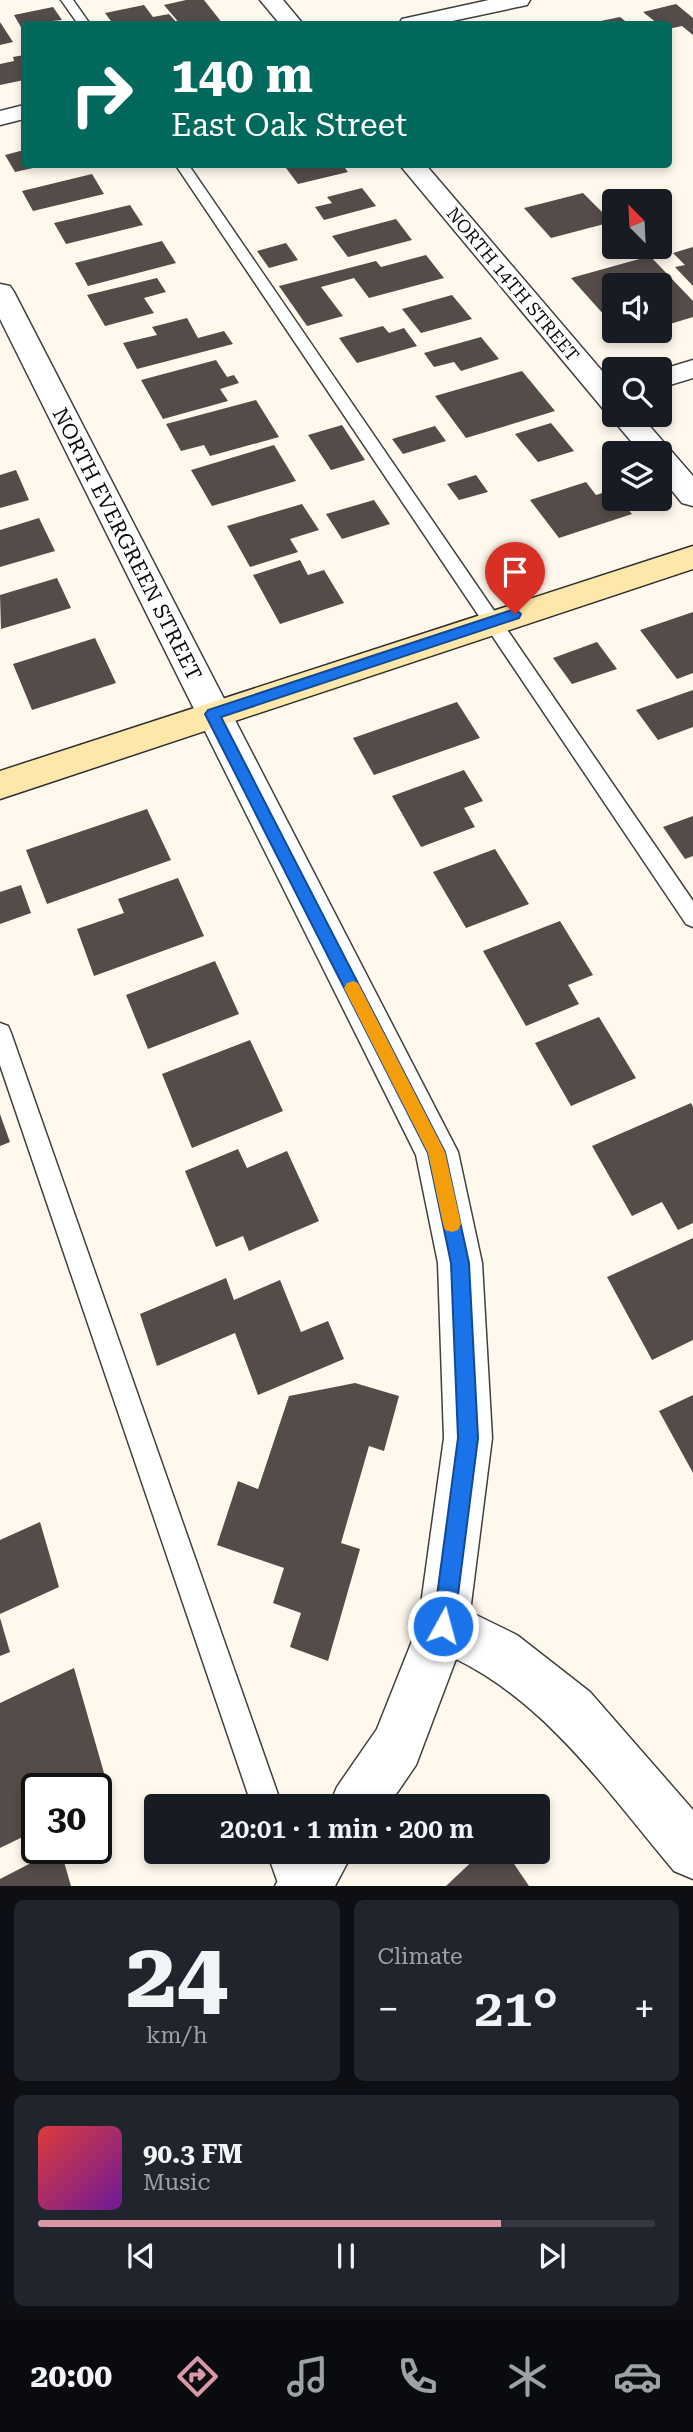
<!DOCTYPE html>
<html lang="en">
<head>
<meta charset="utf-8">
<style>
  body { margin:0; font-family:"Roboto Serif",serif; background:#20242c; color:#f1f3f6; height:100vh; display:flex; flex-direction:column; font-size:26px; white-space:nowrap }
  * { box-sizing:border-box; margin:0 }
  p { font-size:23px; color:#9ea1a6 }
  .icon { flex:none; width:38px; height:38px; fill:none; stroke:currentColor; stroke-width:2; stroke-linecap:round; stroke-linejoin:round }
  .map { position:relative; height:1886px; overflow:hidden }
  .drawer { display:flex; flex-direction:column; gap:14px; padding:14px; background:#0d0f14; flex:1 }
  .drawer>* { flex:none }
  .hud { position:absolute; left:21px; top:21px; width:651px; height:147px; border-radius:7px; box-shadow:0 4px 10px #0003; background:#00695c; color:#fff; overflow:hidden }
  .needle { width:46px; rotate:336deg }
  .tools { position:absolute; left:602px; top:189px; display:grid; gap:14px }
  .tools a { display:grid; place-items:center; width:70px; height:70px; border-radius:7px; background:#171b24; box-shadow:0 4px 10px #0003; font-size:35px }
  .speed { position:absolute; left:21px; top:1773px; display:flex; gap:14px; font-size:35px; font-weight:700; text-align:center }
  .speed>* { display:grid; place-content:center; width:91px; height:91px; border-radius:50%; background:#171b24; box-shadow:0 4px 10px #0003; line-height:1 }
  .speed .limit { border:4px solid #111; border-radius:10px; background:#fff; color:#111 }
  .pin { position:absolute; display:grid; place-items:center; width:60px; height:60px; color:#fff; margin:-72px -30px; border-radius:50% 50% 50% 0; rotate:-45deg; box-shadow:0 0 7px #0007 }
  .pin .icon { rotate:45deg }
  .me { position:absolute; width:77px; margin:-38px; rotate:7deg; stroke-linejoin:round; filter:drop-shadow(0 0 5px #0008) }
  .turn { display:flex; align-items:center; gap:24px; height:147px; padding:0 35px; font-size:32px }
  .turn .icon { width:91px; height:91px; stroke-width:2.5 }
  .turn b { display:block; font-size:49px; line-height:60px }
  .big { font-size:52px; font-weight:600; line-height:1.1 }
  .drawer .widget { flex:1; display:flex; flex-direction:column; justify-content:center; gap:10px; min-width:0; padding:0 24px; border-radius:10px; background:#20242c }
  .drawer .dial { align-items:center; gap:0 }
  .dial b { font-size:91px; line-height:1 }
  .song { display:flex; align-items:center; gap:21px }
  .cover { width:84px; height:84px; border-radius:10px; background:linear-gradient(135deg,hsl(0 70% 55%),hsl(280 70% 35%)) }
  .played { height:7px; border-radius:4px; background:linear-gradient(90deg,#d997a7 75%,#363941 75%) }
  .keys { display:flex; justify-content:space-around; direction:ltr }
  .heat { display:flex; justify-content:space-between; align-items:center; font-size:38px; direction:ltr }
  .drawer .tiles { flex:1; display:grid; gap:14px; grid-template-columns:1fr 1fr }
  .widget:last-child { grid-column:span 2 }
  .trip { position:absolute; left:144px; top:1794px; width:406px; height:70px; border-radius:7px; background:#171b24; box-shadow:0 4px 10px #0003; font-weight:600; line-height:70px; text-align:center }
  .tab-bar { display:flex; height:112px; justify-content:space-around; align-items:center; background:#090b0e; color:#9ea1a6 }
  .tab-bar .icon { width:49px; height:49px }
  .tab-bar .active { color:#d997a7 }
  .tab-bar b { font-size:32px; color:#f1f3f6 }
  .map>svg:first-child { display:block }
</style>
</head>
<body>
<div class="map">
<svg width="693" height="1886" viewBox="0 0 693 1886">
  <rect width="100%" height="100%" fill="#fff8ed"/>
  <g fill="#554c49">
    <polygon points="186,0 204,0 223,24 180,24 164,5"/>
    <polygon points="676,4 693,18 693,35 682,26 668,29 668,24 658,24 643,12"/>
    <polygon points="144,5 153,17 169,14 178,24 113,24 105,13"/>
    <polygon points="53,7 62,20 24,24 22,29 14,15"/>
    <polygon points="620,17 629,24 591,24 591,23"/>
    <polygon points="0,22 13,42 0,45"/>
    <polygon points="24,55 24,67 21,68 24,80 0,85 0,64 14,61 13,57"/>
    <polygon points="24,150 24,164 42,166 15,172 5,155"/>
    <polygon points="283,164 342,164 348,172 298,184"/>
    <polygon points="92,174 104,194 33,211 22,191"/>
    <polygon points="362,188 376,206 324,220 315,207 332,203 327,197"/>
    <polygon points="583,193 612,222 551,238 524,208"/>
    <polygon points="130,205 143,225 66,244 54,223"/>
    <polygon points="396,219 412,240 348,257 332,236"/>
    <polygon points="162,241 176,263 88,286 75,263"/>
    <polygon points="286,243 298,260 269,268 257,251"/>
    <polygon points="693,247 693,286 675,267 685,265 673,253"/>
    <polygon points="426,255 444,278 369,298 354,278 321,287 343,316 307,326 279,286 376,261 381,267"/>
    <polygon points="650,256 693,301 693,317 660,327 660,285 614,285 614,326 571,278"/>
    <polygon points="157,278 166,292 144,298 154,313 105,326 87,295"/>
    <polygon points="452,295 472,319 421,333 402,309"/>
    <polygon points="187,318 198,338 224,331 233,344 137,369 123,343 157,335 152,327"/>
    <polygon points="383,326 389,333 404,328 417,346 357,363 339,338"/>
    <polygon points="481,337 499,359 461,371 454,362 434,367 424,353"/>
    <polygon points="216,360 227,377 234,375 239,383 220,389 228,401 163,419 141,380"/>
    <polygon points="522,371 555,411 466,438 435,396"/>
    <polygon points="256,400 279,437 210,456 204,445 181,451 166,424"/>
    <polygon points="551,423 574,451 538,462 515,434"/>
    <polygon points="342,425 365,460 331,470 308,435"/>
    <polygon points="435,426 446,441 403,454 392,439"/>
    <polygon points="274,445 296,481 212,506 191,470"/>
    <polygon points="16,470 29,500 0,508 0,475"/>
    <polygon points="476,475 488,492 459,500 447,484"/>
    <polygon points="586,482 596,495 612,490 614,499 619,499 632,514 559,538 530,500"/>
    <polygon points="374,500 390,524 342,539 326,514"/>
    <polygon points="302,504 319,530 290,539 298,552 250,567 227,526"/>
    <polygon points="39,518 55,551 0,567 0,530"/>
    <polygon points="300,560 308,575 324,570 344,603 280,624 253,575"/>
    <polygon points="57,578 71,608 1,629 0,595"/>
    <polygon points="693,612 693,673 677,679 640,630"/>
    <polygon points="95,638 116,683 32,710 13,664"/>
    <polygon points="597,642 617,669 572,684 553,658"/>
    <polygon points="693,690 693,727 658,740 636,710"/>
    <polygon points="457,702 480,738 374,775 353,738"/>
    <polygon points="464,770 483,801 464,808 475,827 421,847 392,796"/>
    <polygon points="147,809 171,860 47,904 26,850"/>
    <polygon points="693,816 693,856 685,859 663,827"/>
    <polygon points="495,849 529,904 466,928 433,872"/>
    <polygon points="178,878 204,936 94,976 77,929 124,913 118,899"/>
    <polygon points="21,885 31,913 0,924 0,892"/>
    <polygon points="560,921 593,975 568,985 579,1004 526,1026 483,951"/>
    <polygon points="215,961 239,1014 148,1049 126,995"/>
    <polygon points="599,1017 636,1078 571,1106 535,1043"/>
    <polygon points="250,1040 283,1111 192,1148 162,1074"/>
    <polygon points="691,1103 693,1107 693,1223 678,1230 662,1202 632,1216 592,1146"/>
    <polygon points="0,1114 10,1142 0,1146"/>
    <polygon points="238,1149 247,1168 287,1151 319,1221 249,1251 243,1236 216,1247 185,1171"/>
    <polygon points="693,1238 693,1340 652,1360 607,1277"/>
    <polygon points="226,1278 234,1300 280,1280 301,1332 328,1321 344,1359 258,1395 235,1333 157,1366 140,1314"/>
    <polygon points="355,1383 399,1396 384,1451 369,1446 341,1543 360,1549 328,1661 290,1647 301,1613 273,1603 284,1568 217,1545 238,1481 258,1489 289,1396"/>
    <polygon points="693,1395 693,1473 659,1411"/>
    <polygon points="40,1522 59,1587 0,1614 0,1540"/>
    <polygon points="0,1618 10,1652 0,1656"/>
    <polygon points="74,1668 110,1794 96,1801 96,1788 37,1788 37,1830 0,1848 0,1703"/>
    <polygon points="60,1848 71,1886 0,1886 0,1879"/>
    <polygon points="482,1852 506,1852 529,1886 446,1886"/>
  </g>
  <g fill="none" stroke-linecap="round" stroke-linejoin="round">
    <defs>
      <g id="lane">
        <polygon points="61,0 73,0 90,24 78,24"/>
        <polygon points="175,164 188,164 693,901 693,927 686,924"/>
        <polygon points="0,1023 8,1026 11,1033 282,1806 252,1806 0,1065"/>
        <polygon points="267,1852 297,1852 309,1886 279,1886"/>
      </g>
      <g id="street">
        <polygon points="260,0 283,0 303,24 280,24"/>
        <polygon points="489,0 530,0 527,5 438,24 399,24 402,19"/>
        <polygon points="24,105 24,119 0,125 0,111"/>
        <polygon points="399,164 425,164 614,385 614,415 640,415 693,476 693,506 682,503 660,476 660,453 641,453 609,415 612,412 604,410"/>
        <path d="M0,284L10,286L14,292L458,1152L482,1263L492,1438L470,1612L517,1635L590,1692L693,1810V1879L674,1871C609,1794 548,1704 456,1659L416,1765L388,1806H329L337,1787L377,1729L418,1626L444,1438L438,1263L416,1155L0,319Z"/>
        <polygon points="693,360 693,378 660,388 660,370"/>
        <polygon points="294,1852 353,1852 335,1886 275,1886"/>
      </g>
      <polygon id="secondary" points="693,546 693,569 0,799 0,771"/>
    </defs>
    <use href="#lane" stroke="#404040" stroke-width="3"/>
    <use href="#street" stroke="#404040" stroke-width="3"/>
    <use href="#secondary" stroke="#2f2f2f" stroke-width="3"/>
    <use href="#lane" fill="#fff" fill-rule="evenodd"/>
    <use href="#street" fill="#fff" fill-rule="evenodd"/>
    <use href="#secondary" fill="#fee7a9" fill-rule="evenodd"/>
  </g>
  <polygon fill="#1a73e8" stroke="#114b97" stroke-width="2" points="515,609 521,614 519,618 221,717 445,1152 469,1263 478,1438 454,1626 451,1634 443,1637 436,1634 433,1626 458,1438 451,1263 428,1153 205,714 208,710"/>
  <polygon fill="#f59e0b" points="353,981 358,983 445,1152 461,1224 458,1230 452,1232 445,1230 443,1224 428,1153 344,988 347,983"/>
  <g text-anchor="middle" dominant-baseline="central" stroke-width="7" stroke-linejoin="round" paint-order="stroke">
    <g font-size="18" fill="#0d0d0d" stroke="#fff">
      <text transform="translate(513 284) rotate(50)">NORTH 14TH STREET</text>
    </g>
    <g font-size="21" fill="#0d0d0d" stroke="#fff">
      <text transform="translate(127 544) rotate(63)">NORTH EVERGREEN STREET</text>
    </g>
  </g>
</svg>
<div class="tools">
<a><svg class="needle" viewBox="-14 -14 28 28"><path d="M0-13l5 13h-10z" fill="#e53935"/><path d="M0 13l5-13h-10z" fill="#9ea1a6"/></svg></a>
<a><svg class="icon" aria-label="sound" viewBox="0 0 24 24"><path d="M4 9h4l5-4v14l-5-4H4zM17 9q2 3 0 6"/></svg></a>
<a><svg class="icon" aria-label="search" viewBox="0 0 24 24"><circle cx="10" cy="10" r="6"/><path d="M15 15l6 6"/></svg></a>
<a><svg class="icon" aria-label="layers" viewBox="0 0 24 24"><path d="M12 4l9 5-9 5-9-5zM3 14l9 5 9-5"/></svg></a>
</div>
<div class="speed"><div class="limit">30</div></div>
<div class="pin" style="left:515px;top:614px;background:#d93025"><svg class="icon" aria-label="arrive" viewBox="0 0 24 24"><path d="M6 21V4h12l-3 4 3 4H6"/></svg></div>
<svg class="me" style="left:443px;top:1626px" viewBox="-20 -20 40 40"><circle r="17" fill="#1a73e8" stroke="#fff" stroke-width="3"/><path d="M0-11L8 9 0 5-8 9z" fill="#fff"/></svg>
<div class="trip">20:01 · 1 min · 200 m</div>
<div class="hud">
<div class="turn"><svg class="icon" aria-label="right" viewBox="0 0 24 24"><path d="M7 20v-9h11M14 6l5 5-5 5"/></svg><div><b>140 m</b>East Oak Street</div></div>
</div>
</div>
<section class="drawer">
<div class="tiles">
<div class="widget dial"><b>24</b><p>km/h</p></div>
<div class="widget"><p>Climate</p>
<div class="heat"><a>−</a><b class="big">21°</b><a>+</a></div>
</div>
<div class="widget">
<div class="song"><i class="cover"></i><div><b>90.3 FM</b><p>Music</p></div></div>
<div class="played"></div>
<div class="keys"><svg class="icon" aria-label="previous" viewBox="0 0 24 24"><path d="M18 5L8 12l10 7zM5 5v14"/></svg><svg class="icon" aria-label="pause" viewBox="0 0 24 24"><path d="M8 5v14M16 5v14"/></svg><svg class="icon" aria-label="next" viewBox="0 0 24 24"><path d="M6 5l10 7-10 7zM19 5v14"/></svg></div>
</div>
</div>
</section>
<nav class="tab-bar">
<b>20:00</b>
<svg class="icon active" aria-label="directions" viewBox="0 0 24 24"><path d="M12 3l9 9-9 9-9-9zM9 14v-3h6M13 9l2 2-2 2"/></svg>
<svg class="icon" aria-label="music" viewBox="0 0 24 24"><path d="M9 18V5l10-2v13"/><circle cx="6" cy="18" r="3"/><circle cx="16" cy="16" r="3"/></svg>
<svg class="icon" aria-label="phone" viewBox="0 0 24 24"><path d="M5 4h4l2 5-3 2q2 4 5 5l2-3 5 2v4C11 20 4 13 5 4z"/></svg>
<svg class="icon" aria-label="climate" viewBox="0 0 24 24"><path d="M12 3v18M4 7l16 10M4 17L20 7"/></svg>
<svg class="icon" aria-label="car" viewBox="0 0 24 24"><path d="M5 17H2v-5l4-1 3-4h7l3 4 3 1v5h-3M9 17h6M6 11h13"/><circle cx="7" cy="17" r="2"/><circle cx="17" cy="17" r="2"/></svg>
</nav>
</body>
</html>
